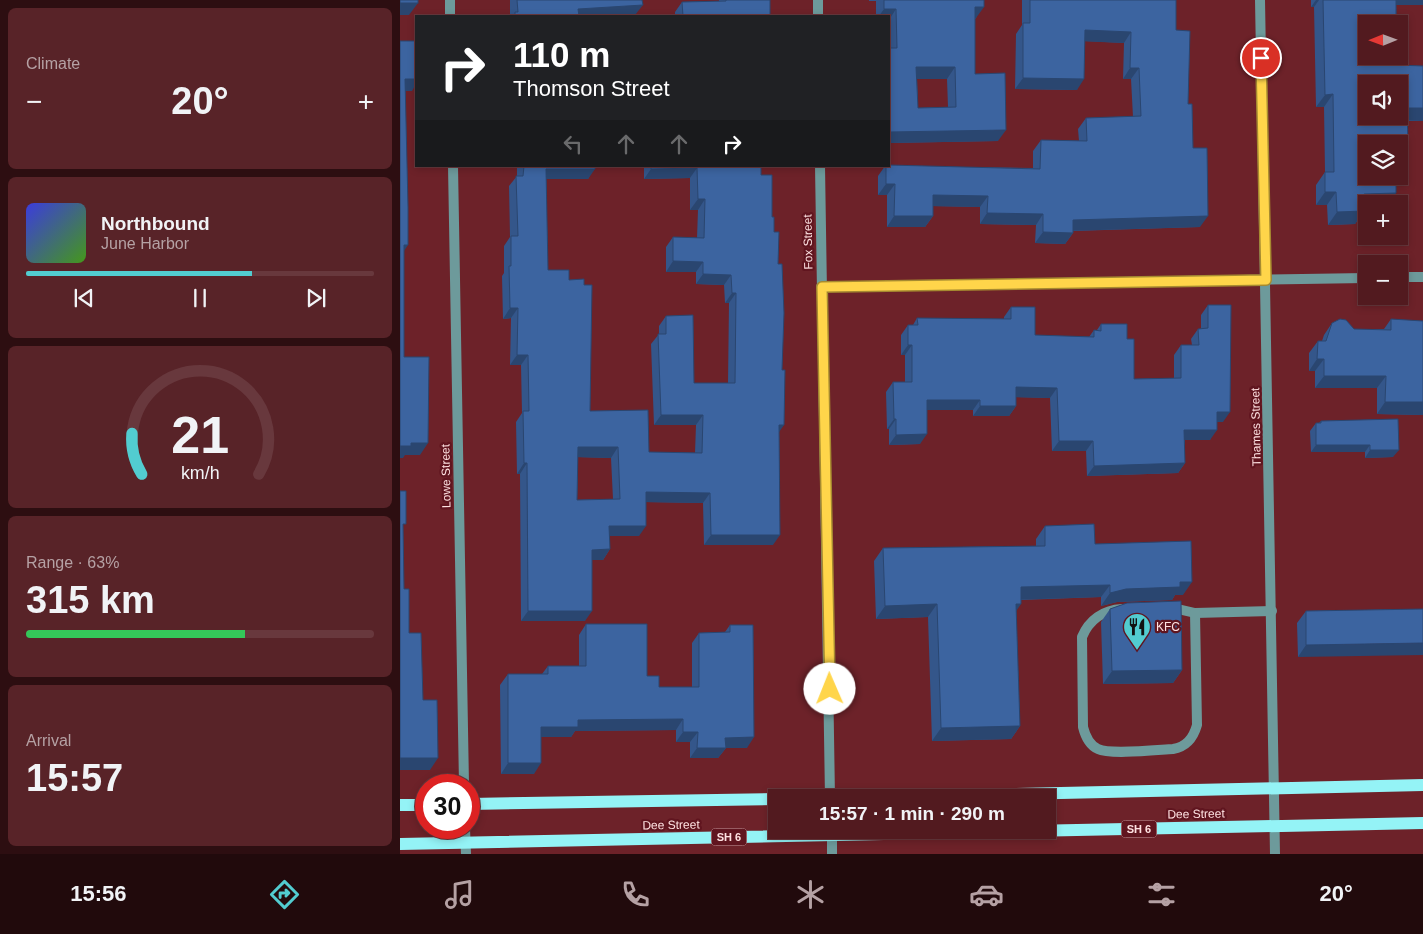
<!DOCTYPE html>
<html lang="en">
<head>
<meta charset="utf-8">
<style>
  body { margin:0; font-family:Arial,sans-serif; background:#582328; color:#f1f3f6; height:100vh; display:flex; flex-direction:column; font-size:19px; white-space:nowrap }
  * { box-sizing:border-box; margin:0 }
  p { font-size:16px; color:#b5a1a4 }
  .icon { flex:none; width:28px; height:28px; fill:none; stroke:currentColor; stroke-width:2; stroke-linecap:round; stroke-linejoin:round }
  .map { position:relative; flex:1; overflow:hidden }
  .drawer { display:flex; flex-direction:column; gap:8px; padding:8px; background:#2d0e11; width:400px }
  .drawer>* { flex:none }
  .top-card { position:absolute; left:15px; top:15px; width:475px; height:152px; border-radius:0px; box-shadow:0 2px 8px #0003,0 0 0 1px #68383d; background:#202124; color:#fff; overflow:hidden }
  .needle { width:32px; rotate:269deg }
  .tools { position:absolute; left:958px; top:15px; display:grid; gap:10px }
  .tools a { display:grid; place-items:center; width:50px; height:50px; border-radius:0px; background:#521a1f; box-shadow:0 2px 8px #0003,0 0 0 1px #68383d; font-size:25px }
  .speed { position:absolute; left:15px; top:774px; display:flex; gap:10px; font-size:25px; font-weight:700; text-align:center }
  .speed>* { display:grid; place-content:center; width:65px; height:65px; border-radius:50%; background:#521a1f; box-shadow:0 2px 8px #0003,0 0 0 1px #68383d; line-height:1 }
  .speed .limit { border:8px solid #d22; background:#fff; color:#111 }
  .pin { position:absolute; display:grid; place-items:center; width:42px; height:42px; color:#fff; margin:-21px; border:2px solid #fff; border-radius:50%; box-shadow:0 1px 5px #0007 }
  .me { position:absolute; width:55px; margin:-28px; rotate:359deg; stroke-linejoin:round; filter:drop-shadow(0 0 4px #0008) }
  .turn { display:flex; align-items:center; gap:18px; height:105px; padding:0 15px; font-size:22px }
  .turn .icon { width:65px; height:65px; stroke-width:2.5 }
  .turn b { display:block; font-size:35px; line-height:42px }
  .lanes { display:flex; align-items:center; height:48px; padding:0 15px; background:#0003; justify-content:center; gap:25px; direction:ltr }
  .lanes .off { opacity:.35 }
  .big { font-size:38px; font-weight:700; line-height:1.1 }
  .drawer .card { flex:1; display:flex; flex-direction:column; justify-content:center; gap:8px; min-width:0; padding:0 18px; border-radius:8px; background:#582328 }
  .drawer .dial { align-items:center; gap:0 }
  .dial svg { height:130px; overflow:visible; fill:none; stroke:#68383d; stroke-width:7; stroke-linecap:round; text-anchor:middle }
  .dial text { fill:#f1f3f6; stroke:none }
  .song { display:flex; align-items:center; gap:15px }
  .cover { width:60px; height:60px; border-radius:8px; background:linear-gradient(135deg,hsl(240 70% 55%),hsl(100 70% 35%)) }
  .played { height:5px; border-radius:2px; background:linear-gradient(90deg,#52ccd0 65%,#68383d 65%) }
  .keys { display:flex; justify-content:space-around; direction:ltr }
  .heat { display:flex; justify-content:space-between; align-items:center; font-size:28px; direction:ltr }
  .charge { height:8px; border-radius:4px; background:linear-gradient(90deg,#34c759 63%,#68383d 0) }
  .trip { position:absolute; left:368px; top:789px; width:288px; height:50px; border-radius:0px; background:#521a1f; box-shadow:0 2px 8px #0003,0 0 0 1px #68383d; font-weight:700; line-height:50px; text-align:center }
  .tab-bar { display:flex; height:80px; justify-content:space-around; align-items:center; background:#210a0c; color:#b5a1a4 }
  .tab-bar .icon { width:35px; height:35px }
  .tab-bar .current { color:#52ccd0 }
  .tab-bar b { font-size:22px; color:#f1f3f6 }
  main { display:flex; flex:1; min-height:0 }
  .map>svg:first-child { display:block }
</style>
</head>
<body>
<main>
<section class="drawer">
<div class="card"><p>Climate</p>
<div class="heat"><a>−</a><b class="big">20°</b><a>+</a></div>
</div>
<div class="card">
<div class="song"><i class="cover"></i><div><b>Northbound</b><p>June Harbor</p></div></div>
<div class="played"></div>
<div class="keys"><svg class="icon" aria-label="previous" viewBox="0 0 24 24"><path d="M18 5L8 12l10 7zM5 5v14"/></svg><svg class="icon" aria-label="pause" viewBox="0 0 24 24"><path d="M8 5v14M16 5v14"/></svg><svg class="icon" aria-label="next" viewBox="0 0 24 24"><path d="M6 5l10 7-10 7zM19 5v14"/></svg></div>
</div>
<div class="card dial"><svg viewBox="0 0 100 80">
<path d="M14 69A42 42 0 1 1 86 69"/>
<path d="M14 69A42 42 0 0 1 8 44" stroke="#52ccd0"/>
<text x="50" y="56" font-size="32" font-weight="700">21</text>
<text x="50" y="72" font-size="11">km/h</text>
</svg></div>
<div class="card"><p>Range · 63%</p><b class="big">315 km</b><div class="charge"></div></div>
<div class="card"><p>Arrival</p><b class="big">15:57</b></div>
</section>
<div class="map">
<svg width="1023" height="854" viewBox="0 0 1023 854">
  <rect width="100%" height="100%" fill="#6d2229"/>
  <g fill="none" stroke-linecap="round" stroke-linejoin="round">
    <g stroke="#6d9a9b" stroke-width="10">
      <polyline points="769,607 795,613 872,611"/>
      <path d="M722,609C703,610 689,620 682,637L683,727C685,735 689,745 698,749C710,755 756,750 773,749C786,747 793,739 797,725L795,613"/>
    </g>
    <g stroke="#6d9a9b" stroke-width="10">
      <polyline points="50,0 50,16"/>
      <polyline points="418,0 418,16"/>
      <polyline points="860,0 875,854"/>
      <polyline points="53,166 64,785"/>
      <polyline points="420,166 430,798"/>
      <polyline points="999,277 1023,277"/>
      <polyline points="421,287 966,278"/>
      <polyline points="65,828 66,854"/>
      <polyline points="432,830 432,854"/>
    </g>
    <g stroke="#94f3f6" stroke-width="12">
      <polyline points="436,798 1023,785"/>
      <polyline points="69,804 376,799"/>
      <polyline points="0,805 26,805"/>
      <polyline points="0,844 1023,823"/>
    </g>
  </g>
  <g fill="#34568a" fill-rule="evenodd">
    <polygon points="110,0 242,0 235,15 215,16 110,16"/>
    <polygon points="319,0 370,0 370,16 275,16 275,12 282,2 319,1"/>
    <path d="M469,0H584L576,18L575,19V74L598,141L489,143V16H476V1H469ZM517,79H547L548,107L518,108Z"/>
    <polygon points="622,0 776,0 776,30 788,104 800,227 673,231 673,233 665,244 635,243 636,225 580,224 580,207 533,206 533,216 525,227 487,227 487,195 478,195 478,176 485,166 633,168 633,151 641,140 679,141 678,129 686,118 733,117 731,79 723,79 724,43 685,41 677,90 615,89 616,34 622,25"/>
    <polygon points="911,0 1023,0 996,5 998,65 1023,121 1008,121 1008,144 999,157 999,144 964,206 964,211 955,224 928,225 927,205 916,205 916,185 925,172 924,107 916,107 914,7 911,7"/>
    <path d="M117,166H195L188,179H146L148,270L169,280L190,411L249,452L295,453L296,425H254L251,344L259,334V326L266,316L294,383H328L329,303H325L324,285L296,284V272H266V247L273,237L297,238L298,210H290V178L244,179V166H361V175L372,217L374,232L378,264L379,432L373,545H304L303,503L246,502L239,536H210V549L203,560H192L185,621H121L120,474H117L116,422L122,413L121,365H110L111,318L103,319L102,276L104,273V246L110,237L109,186L117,176ZM178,457L211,458L213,499L177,500Z"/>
    <polygon points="808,305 823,422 817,422 810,440 785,440 785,463 778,473 687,476 686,451 652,451 650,398 616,397 616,406 609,416 573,416 573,410 527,410 520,444 489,445 489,429 487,429 486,392 493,382 505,382 505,355 501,355 501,335 508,325 513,325 517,318 604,319 604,317 611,307 635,335 689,337 694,330 697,330 701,324 727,339 734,379 774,378 774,355 781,345 792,345 791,339 798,329 801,329 801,315"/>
    <polygon points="991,319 1023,415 977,414 977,388 915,388 915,371 909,371 909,353 918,341 922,341 924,335 932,323 954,329 984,329"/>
    <polygon points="998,419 993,457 965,458 965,452 911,452 910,431 916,423 919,423 921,421"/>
    <polygon points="645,526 695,544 783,595 775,595 772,600 717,602 701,606 701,597 621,600 616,611 620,726 611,739 532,741 528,617 476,619 474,561 483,548 636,546 636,539"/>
    <polygon points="710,609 782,670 773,683 703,684 701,622"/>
    <polygon points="1023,609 898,657 897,623 906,611"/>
    <polygon points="186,624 259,687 292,687 292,643 299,633 325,632 330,625 347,748 326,748 318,758 290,758 290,742 276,742 276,730 175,731 171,737 141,737 134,774 101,774 100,685 108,674 142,674 148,666 179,666 179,635"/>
  </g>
  <g fill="#2a4670">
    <polygon points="916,0 919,0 914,7 911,7"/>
    <polygon points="990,0 1023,0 1023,5 987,5"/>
    <polygon points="0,3 18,3 9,15 0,15"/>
    <polygon points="243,5 235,15 215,16 173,16 178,9"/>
    <polygon points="575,7 584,7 576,18 567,19"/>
    <polygon points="484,9 496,9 489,20 489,16 479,16"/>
    <polygon points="685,30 731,32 724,43 677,41"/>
    <polygon points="516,67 555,67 547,79 508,79"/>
    <polygon points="730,68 739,68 731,79 723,79"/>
    <polygon points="623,78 684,79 677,90 615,89"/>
    <polygon points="5,79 16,79 16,84 12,91 0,91"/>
    <polygon points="933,94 924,107 916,107 925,95"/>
    <polygon points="1007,108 1023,108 1023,121 999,120"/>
    <polygon points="606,130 598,141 489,143 489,132"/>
    <polygon points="999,144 1008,144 999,157"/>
    <polygon points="297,168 290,178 244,179 251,169"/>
    <polygon points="146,169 195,169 188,179 139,179"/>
    <polygon points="486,184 495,184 487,195 478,195"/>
    <polygon points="925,192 936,192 927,205 916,205"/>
    <polygon points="996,193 988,204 966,204 966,206 955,206 964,194"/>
    <polygon points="533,195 588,196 580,207 525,206"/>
    <polygon points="298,199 305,199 298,210 290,210"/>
    <polygon points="964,211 955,224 928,225 937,212"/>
    <polygon points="587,213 643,214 636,225 580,224"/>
    <polygon points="494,216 533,216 525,227 487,227"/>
    <polygon points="808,216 800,227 665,231 673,220"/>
    <polygon points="643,232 673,233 665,244 635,243"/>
    <polygon points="4,245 8,245 0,257"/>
    <polygon points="273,261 303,262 296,272 266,272"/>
    <polygon points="303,274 331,275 324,285 296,284"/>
    <polygon points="332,293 336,293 329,303 325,303"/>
    <polygon points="110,308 118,308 111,318 103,319"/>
    <polygon points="508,345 512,345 505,355 501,355"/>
    <polygon points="117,355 128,355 121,365 110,365"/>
    <polygon points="917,359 924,359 915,371 909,371"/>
    <polygon points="924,376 986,376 977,388 915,388"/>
    <polygon points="616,387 657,388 650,398 609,397"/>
    <polygon points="527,400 580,400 573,410 520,410"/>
    <polygon points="985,402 1023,402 1023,415 977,414"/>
    <polygon points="580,406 616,406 609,416 573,416"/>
    <polygon points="817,412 830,412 823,422 810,422"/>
    <polygon points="261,415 303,415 296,425 254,425"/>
    <polygon points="494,419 496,419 489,429 487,429"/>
    <polygon points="379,425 384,425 377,435"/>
    <polygon points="784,430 817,430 810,440 777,440"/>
    <polygon points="527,434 520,444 489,445 496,435"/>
    <polygon points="659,441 693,441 686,451 652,451"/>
    <polygon points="11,443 28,443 20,455 5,455 3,458 0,458 0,446"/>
    <polygon points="916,445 970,445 965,452 911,452"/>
    <polygon points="178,447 218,447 211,458 171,457"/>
    <polygon points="970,450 999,450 993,457 965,458"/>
    <polygon points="124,463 127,463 120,474 117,474"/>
    <polygon points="785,463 778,473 687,476 694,466"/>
    <polygon points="246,492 310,493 303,503 239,502"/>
    <polygon points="209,526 246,526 239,536 202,536"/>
    <polygon points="311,535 380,535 373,545 304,545"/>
    <polygon points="210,549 203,560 185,560 192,550"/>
    <polygon points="780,582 792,582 783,595 775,595 772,600 717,602 701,606 710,593 726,589"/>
    <polygon points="710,585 701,597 612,600 621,587"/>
    <polygon points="537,604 528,617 476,619 485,606"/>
    <polygon points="616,604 621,604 612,617"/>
    <polygon points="128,611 192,611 185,621 121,621"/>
    <polygon points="1023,643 1023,655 898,657 906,645"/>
    <polygon points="782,670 773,683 703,684 712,671"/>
    <polygon points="283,719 276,730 175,731 171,737 134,737 141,727 178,720"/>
    <polygon points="620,726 611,739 532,741 541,728"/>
    <polygon points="283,732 298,732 290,742 276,742"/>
    <polygon points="354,737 347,748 326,748 318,758 290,758 297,748 325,738"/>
    <polygon points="0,758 38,758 30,770 0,770"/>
    <polygon points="108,763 141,763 134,774 101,774"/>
  </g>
  <g fill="#3c64a0" stroke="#2a4670" fill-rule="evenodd">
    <rect x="0" y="0" width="18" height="3"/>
    <polygon points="117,0 242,0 243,5 178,9 179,16 115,16 115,12 118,12"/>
    <polygon points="326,0 370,0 370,16 283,16 282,2 326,1"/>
    <path d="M484,0H584V7H575V74L605,73L606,130L489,132V48H497L496,9H484ZM516,67H555L556,107L518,108Z"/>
    <polygon points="630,0 776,0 776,30 790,31 788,104 792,104 793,148 807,148 808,216 673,220 673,233 643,232 643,214 587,213 588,196 533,195 533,216 494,216 495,184 486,184 486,166 489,166 489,165 640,169 641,140 687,141 686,118 741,116 739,68 730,68 731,32 685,30 684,79 623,78 623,23 630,23"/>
    <path d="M923,0H996V24H966V56H997L998,65L1023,66V108H1007L1008,144H966V176H996V193L964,194V211L937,212L936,192H925V172H934L933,94L925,95ZM966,84H999V116H966Z"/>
    <polygon points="0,41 16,41 16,79 5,79 8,207 8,245 4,245 4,357 29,357 28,443 11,443 11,446 0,446"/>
    <path d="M124,166H195V169H146L148,270H169V280L184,279V285H192L190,411L248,410L249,452L302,453L303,415H261L258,334H266V316L293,315L294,383H335L336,293H332L331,275L303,274V262L273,261V237L304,238L305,199H298L297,168L251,169V166H361V175H372V217H374V232H379L378,264H382L384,313L382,370H385L384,425H379L380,535H311L310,493L246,492V526H209L210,549L192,550V611H128L127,463H124L123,411H129L128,355H117L118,308H110L109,266H111V236H118L116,176H123ZM178,447H218L220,499L177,500Z"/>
    <polygon points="808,305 831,305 830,412 817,412 817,430 784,430 785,463 694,466 693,441 659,441 657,388 616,387 616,406 580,406 580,400 527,400 527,434 496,435 496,419 494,419 493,382 512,382 512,345 508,345 508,325 518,325 517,318 611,319 611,307 635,307 635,335 694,337 694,330 701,331 701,324 727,324 727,339 734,339 734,379 781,378 781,345 799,345 798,329 808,328"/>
    <polygon points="940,319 946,320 954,329 991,330 991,319 1023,321 1023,402 985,402 986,376 924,376 924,359 917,359 918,341 926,341 932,323"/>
    <polygon points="998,419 999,450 970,450 970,445 916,445 916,423 921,423 921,421"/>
    <polygon points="0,491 6,491 6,524 3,524 4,589 9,589 9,633 21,633 23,700 37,700 38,758 0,758"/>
    <polygon points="694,524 695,544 791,541 792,582 780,582 780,587 726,589 710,593 710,585 621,587 621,604 616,604 620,726 541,728 537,604 485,606 483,548 645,546 645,526"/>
    <polygon points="781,601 782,670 712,671 710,609 727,603"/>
    <polygon points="1023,609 1023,643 906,645 906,611"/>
    <polygon points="186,624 247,624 247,676 259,676 259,687 299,687 299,633 330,632 330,625 353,625 354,737 325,738 326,748 297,748 298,732 283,732 283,719 178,720 178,727 141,727 141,763 108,763 108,674 148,674 148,666 186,666"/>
  </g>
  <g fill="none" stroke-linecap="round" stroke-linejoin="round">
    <defs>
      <polyline id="route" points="430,689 422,287 866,280 861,58"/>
    </defs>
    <use href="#route" stroke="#a68a30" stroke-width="12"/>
    <use href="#route" stroke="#ffd54a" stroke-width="9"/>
  </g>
  <defs>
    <symbol id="restaurant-pin" viewBox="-11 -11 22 30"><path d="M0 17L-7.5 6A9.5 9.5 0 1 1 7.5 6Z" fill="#52ccd0" stroke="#60151f"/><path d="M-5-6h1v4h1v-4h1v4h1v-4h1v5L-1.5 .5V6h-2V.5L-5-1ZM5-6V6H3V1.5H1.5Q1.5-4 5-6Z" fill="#111"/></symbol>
  </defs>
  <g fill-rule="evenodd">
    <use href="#restaurant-pin" x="721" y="611" width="32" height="43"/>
  </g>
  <g text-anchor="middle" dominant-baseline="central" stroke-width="4.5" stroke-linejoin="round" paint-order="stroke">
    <g fill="#60151f" stroke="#cfa4a7" stroke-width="1">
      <rect x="721.5" y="820.5" width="35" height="17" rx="4"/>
      <rect x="311.5" y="828.5" width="35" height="17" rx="4"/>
    </g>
    <g font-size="11" font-weight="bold" fill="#fee1e1">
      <text x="739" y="829">SH 6</text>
      <text x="329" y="837">SH 6</text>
    </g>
    <g font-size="12" fill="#fee1e1" stroke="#60151f">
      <text transform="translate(408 242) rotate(-91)">Fox Street</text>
      <text transform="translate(856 427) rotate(-91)">Thames Street</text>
      <text transform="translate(46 476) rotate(-91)">Lowe Street</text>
      <text transform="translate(796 814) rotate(-1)">Dee Street</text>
      <text transform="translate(271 825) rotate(-1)">Dee Street</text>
    </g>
    <g font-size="12" fill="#fee1e1" stroke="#60151f" text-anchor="start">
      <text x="756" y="627">KFC</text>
    </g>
  </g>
</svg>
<div class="tools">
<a><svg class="needle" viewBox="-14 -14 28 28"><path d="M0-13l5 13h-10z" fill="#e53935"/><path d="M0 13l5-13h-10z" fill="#b5a1a4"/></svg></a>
<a><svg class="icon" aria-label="sound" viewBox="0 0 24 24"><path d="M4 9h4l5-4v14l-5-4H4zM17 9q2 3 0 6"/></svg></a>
<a><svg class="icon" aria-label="layers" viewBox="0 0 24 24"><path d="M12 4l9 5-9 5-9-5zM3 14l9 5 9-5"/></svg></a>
<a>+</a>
<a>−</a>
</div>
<div class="speed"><div class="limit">30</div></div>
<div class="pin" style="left:861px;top:58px;background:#d93025"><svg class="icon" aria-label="arrive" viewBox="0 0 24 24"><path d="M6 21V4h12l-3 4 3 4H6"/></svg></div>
<svg class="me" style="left:430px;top:689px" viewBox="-20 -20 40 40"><circle r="19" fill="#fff"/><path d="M0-13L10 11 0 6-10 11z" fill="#ffd54a"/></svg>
<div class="trip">15:57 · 1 min · 290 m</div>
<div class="top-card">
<div class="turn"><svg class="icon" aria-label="right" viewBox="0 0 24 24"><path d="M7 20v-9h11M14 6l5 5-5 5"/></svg><div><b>110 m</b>Thomson Street</div></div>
<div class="lanes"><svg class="icon off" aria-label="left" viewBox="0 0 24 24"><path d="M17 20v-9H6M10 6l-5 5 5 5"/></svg><svg class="icon off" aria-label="ahead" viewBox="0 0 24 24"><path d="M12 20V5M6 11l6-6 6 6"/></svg><svg class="icon off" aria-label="ahead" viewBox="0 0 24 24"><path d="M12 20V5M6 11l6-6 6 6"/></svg><svg class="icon" aria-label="right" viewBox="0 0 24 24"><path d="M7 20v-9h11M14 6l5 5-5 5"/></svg></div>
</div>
</div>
</main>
<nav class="tab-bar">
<b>15:56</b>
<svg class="icon current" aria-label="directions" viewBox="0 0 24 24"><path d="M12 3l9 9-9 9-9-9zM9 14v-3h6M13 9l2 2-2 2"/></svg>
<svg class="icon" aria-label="music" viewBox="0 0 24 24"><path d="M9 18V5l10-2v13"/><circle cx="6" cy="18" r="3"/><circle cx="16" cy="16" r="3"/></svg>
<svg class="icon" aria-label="phone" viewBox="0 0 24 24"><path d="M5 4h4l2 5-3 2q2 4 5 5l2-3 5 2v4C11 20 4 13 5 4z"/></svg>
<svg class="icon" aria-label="climate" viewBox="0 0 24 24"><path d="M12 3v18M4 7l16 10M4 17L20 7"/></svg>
<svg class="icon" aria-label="car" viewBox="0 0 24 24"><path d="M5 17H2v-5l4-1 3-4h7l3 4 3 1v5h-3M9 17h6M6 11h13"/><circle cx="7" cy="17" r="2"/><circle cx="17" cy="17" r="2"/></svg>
<svg class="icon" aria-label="filters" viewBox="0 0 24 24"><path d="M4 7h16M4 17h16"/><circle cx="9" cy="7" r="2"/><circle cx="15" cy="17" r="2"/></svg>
<b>20°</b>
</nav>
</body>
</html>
